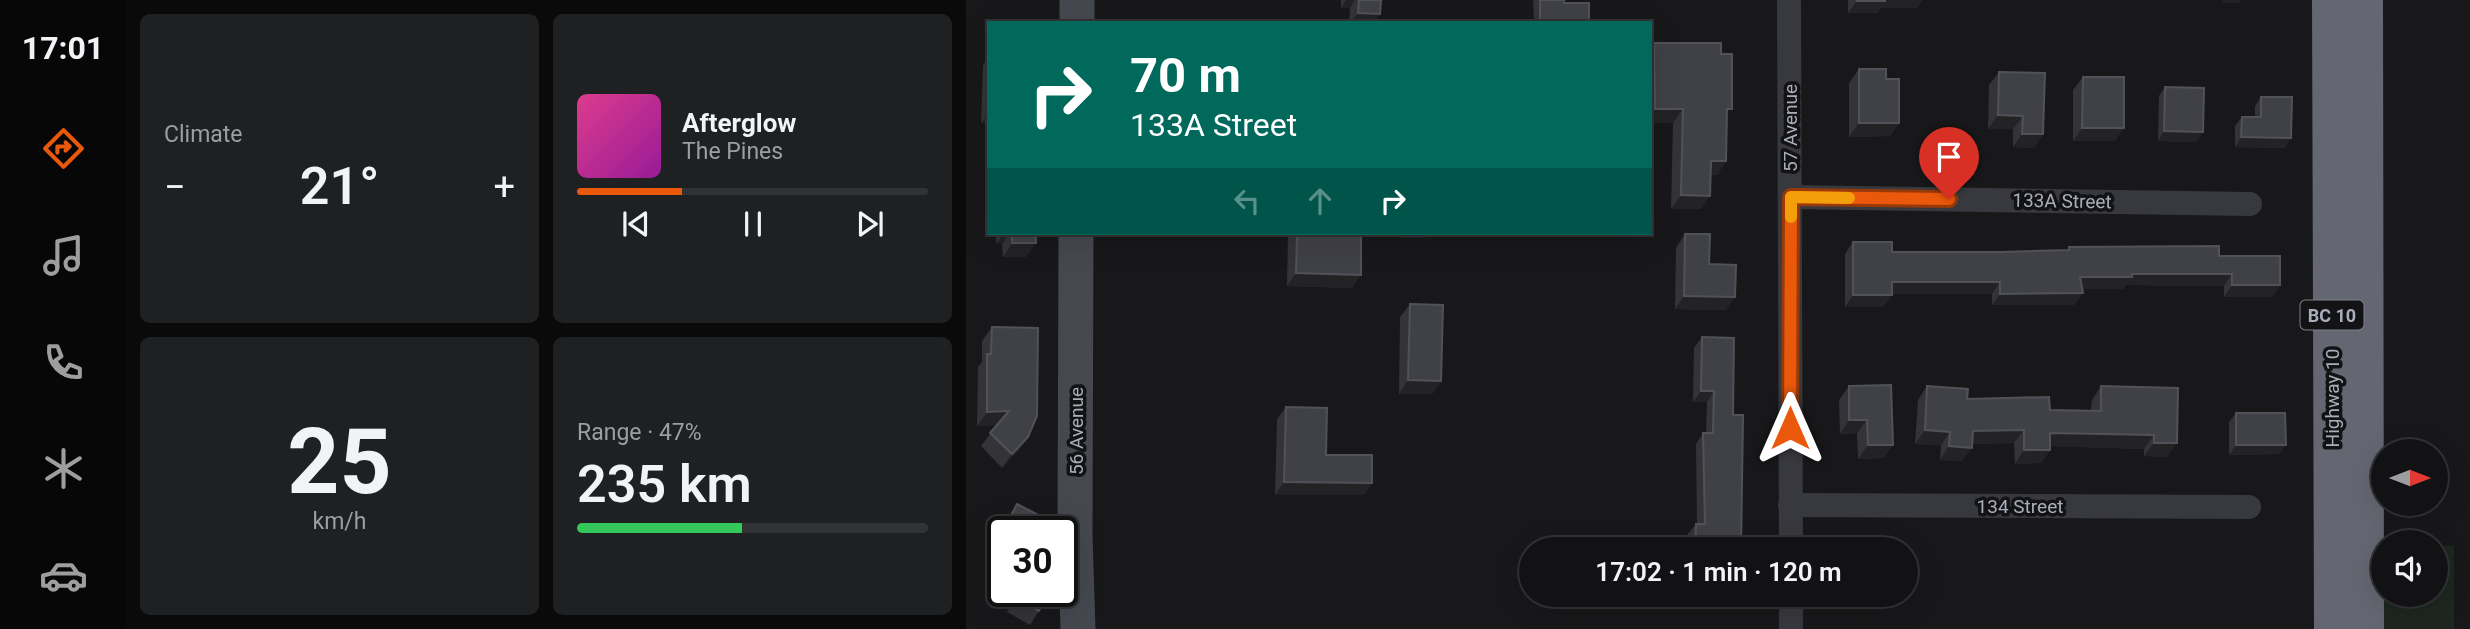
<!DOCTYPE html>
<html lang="en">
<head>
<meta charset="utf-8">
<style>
  body { margin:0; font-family:Roboto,sans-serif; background:#1f2022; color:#f1f3f6; height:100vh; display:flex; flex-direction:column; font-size:26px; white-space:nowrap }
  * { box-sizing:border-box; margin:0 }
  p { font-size:23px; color:#9c9ea0 }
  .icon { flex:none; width:38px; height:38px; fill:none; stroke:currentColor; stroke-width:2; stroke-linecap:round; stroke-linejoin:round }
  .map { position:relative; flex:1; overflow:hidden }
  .panel { display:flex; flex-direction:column; gap:14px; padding:14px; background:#0a0a0b; width:840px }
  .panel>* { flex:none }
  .banner { position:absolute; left:21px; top:21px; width:665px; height:214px; border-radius:0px; box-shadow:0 7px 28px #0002,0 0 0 2px #313234; background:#00695c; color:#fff; overflow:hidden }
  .needle { width:46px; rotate:90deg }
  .controls { position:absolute; left:1405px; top:439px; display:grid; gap:14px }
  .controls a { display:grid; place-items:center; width:77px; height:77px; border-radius:50%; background:#121214; box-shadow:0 7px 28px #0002,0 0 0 2px #313234; font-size:35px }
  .speed { position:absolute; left:21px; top:516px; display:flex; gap:14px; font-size:35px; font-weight:700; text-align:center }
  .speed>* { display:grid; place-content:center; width:91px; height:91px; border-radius:50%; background:#121214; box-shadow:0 7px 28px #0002,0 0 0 2px #313234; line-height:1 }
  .speed .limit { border:4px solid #111; border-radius:10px; background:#fff; color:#111 }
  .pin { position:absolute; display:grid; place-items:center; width:60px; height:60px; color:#fff; margin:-72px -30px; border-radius:50% 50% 50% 0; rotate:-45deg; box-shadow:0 0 7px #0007 }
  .pin .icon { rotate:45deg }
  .me { position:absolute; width:77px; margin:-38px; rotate:0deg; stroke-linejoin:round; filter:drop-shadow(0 0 5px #0008) }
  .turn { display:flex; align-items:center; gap:24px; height:147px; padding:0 28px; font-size:32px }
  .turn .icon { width:91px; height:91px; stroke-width:2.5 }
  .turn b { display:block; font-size:49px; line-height:60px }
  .lanes { display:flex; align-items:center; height:66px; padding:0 28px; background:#0003; justify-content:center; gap:35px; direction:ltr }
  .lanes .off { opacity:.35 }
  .big { font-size:52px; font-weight:600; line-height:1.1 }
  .panel .widget { flex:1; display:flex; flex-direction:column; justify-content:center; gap:10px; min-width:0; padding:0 24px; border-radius:10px; background:#1f2022 }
  .panel .dial { align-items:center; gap:0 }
  .dial b { font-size:91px; line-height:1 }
  .song { display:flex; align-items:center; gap:21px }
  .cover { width:84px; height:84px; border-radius:10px; background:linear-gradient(135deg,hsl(330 70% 55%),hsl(300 70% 35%)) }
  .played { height:7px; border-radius:4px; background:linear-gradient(90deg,#ea580c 30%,#313234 30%) }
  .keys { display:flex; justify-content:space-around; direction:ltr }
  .heat { display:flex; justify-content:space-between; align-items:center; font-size:38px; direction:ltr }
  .charge { height:10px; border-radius:5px; background:linear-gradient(90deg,#34c759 47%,#313234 0) }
  .panel .tiles { flex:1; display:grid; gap:14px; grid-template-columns:repeat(2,1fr) }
  .trip { position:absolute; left:553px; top:537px; width:399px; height:70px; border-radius:35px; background:#121214; box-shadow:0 7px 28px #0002,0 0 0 2px #313234; font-weight:600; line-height:70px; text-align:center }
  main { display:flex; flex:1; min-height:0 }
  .tabs { display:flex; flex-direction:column; width:126px; justify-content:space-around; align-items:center; background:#070708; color:#9c9ea0 }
  .tabs .icon { width:49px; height:49px }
  .tabs .current { color:#ea580c }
  .tabs b { font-size:32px; color:#f1f3f6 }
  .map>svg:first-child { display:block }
</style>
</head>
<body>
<main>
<nav class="tabs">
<b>17:01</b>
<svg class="icon current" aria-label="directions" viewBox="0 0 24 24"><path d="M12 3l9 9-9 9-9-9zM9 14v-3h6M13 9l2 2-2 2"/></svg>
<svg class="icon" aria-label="music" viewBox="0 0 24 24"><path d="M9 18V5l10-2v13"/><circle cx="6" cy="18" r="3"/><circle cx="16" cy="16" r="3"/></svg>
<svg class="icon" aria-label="phone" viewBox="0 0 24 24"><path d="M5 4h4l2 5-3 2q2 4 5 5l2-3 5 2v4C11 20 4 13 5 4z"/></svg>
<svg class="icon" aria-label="climate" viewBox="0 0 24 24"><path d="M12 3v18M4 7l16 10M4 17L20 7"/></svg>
<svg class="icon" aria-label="car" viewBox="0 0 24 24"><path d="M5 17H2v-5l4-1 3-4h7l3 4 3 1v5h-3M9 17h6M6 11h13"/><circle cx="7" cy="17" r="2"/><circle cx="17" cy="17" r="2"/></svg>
</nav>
<section class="panel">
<div class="tiles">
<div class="widget"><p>Climate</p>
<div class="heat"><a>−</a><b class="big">21°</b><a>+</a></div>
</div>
<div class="widget">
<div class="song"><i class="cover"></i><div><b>Afterglow</b><p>The Pines</p></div></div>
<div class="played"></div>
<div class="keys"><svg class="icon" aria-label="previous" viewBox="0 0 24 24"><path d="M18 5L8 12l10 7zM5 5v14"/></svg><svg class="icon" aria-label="pause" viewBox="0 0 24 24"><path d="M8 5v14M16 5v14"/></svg><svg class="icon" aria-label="next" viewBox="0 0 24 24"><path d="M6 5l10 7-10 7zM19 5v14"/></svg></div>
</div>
<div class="widget dial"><b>25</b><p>km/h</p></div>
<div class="widget"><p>Range · 47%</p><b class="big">235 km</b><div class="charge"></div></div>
</div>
</section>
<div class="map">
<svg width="1504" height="629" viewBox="0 0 1504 629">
  <rect width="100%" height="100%" fill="#18181a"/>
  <polygon fill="#1d261f" points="1470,546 1488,546 1488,629 1413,629 1418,595 1470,595"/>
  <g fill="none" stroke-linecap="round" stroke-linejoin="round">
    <g stroke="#38393f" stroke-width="24">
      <polyline points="823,0 825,550"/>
      <polyline points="825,197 1284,204"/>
      <polyline points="824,505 1283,507"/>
      <polyline points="825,595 825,629"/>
    </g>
    <g stroke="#464850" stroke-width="35">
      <polyline points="111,23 111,0"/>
      <polyline points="110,233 109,536 112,629"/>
    </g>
    <g stroke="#646771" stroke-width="38">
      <polyline points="1365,0 1367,629"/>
      <polyline points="1398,0 1399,629"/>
    </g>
  </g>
  <g fill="#343438">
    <polygon points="375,0 417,0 414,4 407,23 383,23 384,8 375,8"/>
    <polygon points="567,0 598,0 598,3 623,23 568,23"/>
    <polygon points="882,0 956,0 951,8 915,8 911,13 882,13"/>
    <polygon points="688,43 755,54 761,117 760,161 751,175 745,175 735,209 705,209 707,123 684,123 684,47"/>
    <polygon points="23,57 23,124 15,123 17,65"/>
    <polygon points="893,69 920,79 933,123 924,136 883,137 883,83"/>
    <polygon points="1033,72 1077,134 1068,148 1047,147 1047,129 1022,129 1023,85"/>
    <polygon points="1117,77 1149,141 1107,141 1107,90"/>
    <polygon points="1199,87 1230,142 1192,141 1193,96"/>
    <polygon points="1295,97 1319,148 1269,147 1269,126 1276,117 1289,117 1289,106"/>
    <polygon points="30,233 70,233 60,257 37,257 36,244 30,244"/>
    <polygon points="322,233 395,233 386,288 321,286"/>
    <polygon points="719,234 743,264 760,310 709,309 710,248"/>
    <polygon points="887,242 926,252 1034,252 1101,250 1103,247 1253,256 1314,285 1306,297 1258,297 1258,286 1160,285 1157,289 1116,289 1117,293 1108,305 1026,305 1026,294 926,294 917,307 879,307 879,254"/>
    <polygon points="444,304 475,381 466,394 433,394 434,317"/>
    <polygon points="26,327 62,437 53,450 36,468 15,446 31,425 11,426 12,367 16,362 16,341"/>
    <polygon points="736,337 767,415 775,550 722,550 722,534 730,524 731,524 730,444 737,433 740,433 741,402 727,402 728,348"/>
    <polygon points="883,386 927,445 917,458 892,459 891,433 874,434 873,400"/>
    <polygon points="961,386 1001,399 1084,410 1125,410 1126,400 1135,386 1212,388 1201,457 1178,456 1178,449 1084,446 1084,450 1075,463 1049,464 1048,443 1006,444 996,461 974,460 975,445 949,444 952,400"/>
    <polygon points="320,407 360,455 406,483 398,495 309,495 311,419"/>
    <polygon points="1270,413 1313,454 1263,455 1263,422"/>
    <polygon points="51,504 78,532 37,532 37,543 31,539 42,517"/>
    <polygon points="40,592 79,592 73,611 64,625 41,612 48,600 38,595"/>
  </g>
  <g fill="#232326">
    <polygon points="380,0 389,0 384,8 375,8"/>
    <polygon points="916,0 956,0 951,8 915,8 911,13 882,13 891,1"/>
    <polygon points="1257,0 1275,0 1273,3 1255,3"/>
    <polygon points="392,13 414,14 407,23 385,23"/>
    <polygon points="689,109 717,109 707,123 684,123 684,116"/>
    <polygon points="23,113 23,124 15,123"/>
    <polygon points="1032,115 1057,116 1047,129 1022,129"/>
    <polygon points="893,123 933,123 924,136 883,137"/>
    <polygon points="1116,128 1158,128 1149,141 1107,141"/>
    <polygon points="1198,131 1237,132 1230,142 1192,141"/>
    <polygon points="1056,134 1077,134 1068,148 1047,147"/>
    <polygon points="1275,137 1325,138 1319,148 1269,147"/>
    <polygon points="745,161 760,161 751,175 735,175"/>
    <polygon points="715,195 744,196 735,209 705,209"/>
    <polygon points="38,233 44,233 36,244 30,244"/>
    <polygon points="439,233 464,233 460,238 435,238"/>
    <polygon points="46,243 70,243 60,257 37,257"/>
    <polygon points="330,273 395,275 386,288 321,286"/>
    <polygon points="1166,274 1266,274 1258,286 1160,285 1157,289 1106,289 1114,277"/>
    <polygon points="926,282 1034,282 1026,294 917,294"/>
    <polygon points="1266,285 1314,285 1306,297 1258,297"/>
    <polygon points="1117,293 1108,305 1026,305 1034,294"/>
    <polygon points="887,295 926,295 917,307 879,307"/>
    <polygon points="718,296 769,297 760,310 709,309"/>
    <polygon points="442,380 475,381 466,394 433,394"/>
    <polygon points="735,391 748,391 741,402 727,402"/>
    <polygon points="43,411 34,425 11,426 21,412"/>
    <polygon points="883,420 901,420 891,433 874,434"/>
    <polygon points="959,430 984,432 975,445 949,444"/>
    <polygon points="1058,430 1048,443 997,444 1007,431"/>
    <polygon points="1084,433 1188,435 1178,449 1075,446"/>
    <polygon points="62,437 53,450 36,468 46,454"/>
    <polygon points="1188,443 1211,443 1201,457 1178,456"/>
    <polygon points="902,445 927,445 917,458 892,459"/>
    <polygon points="1270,445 1320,445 1313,454 1263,455"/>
    <polygon points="983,446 1006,448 996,461 974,460"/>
    <polygon points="1058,450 1084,450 1075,463 1049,464"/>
    <polygon points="318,482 406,483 398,495 309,495"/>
    <polygon points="890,595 939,595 935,600 886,601"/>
  </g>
  <g fill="#404146" stroke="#515258" stroke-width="2">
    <polygon points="393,0 415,0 414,14 392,13"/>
    <polygon points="574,0 598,0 598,3 623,3 623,23 574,23"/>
    <rect x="891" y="0" width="28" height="1"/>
    <polygon points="688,43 755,43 755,54 766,54 766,109 761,109 760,161 745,161 744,196 715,195 717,109 689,109"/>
    <polygon points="893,69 920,69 920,79 933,79 933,123 893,123"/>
    <polygon points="1033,72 1079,73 1077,134 1056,134 1057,116 1032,115"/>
    <polygon points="1117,77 1158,77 1158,128 1116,128"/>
    <polygon points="1199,87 1238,88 1237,132 1198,131"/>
    <polygon points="1295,97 1326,97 1325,138 1275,137 1276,117 1295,117"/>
    <rect x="46" y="233" width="24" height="10"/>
    <polygon points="331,233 395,233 395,275 330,273"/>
    <polygon points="719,234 744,234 743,264 770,265 769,297 718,296"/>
    <polygon points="887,242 926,242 926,252 1034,252 1103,250 1103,247 1253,246 1253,256 1314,256 1314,285 1266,285 1266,274 1166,274 1166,277 1114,277 1117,293 1034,294 1034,282 926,282 926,295 887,295"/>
    <polygon points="444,304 477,305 475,381 442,380"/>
    <polygon points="26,327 72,328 71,416 62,437 46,454 24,433 43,411 21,412 21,354 25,354"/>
    <polygon points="736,337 768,338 767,415 777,415 775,550 729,550 730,524 739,524 737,433 747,433 748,391 735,391"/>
    <polygon points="925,385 927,445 902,445 901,420 883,420 883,386"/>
    <polygon points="961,386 1002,389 1001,399 1083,397 1084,410 1135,411 1135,386 1212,388 1211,443 1188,443 1188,435 1084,433 1084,450 1058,450 1058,430 1007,431 1006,448 983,446 984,432 959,430"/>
    <polygon points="320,407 361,408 360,455 406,455 406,483 318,482"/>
    <polygon points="1270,413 1319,413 1320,445 1270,445"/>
    <polygon points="51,504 84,521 78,532 52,532 40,526"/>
    <polygon points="940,556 941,556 942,590 940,590"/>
    <polygon points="55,592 79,592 82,594 73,611 51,599"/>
  </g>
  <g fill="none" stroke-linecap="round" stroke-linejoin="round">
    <defs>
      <polyline id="route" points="824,428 825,197 983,199"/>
    </defs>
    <use href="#route" stroke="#983908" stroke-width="18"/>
    <use href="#route" stroke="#ea580c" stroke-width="12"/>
    <polyline stroke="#f59e0b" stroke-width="12" points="825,217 825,197 883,198"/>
  </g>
  <g text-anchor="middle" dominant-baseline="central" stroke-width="7" stroke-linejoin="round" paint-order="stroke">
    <rect fill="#131315" stroke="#7c8089" stroke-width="2" x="1334.5" y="300.5" width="63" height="29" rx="5"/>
    <g font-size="18" font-weight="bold" fill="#a9aebb">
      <text x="1366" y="315">BC 10</text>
    </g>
    <g font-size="19" fill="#a9aebb" stroke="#131315">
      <text transform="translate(824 128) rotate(-90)">57 Avenue</text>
      <text transform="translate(1096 201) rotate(1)">133A Street</text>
      <text transform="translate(1366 398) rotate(-90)">Highway 10</text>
      <text transform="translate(110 431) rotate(-90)">56 Avenue</text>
      <text x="1054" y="506">134 Street</text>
    </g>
  </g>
</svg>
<div class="controls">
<a><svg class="needle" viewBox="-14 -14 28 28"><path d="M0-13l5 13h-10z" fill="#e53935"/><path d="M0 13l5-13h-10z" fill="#9c9ea0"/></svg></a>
<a><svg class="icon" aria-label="sound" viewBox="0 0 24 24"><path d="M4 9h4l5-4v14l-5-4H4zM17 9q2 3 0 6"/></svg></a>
</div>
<div class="speed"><div class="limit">30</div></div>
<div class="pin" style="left:983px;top:199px;background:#d93025"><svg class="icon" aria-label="arrive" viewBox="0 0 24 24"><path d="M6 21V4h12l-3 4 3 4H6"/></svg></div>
<svg class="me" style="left:824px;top:428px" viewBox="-20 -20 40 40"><path d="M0-17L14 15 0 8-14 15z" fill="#ea580c" stroke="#fff" stroke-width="4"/></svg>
<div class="trip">17:02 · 1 min · 120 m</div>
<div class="banner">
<div class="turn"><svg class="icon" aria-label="right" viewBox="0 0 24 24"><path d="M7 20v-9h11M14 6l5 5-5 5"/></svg><div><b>70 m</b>133A Street</div></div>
<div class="lanes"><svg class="icon off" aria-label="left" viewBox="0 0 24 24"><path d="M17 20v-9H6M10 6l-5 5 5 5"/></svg><svg class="icon off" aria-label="ahead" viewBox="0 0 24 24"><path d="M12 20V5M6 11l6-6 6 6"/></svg><svg class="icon" aria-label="right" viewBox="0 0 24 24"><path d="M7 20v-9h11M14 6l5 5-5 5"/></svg></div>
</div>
</div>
</main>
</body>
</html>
